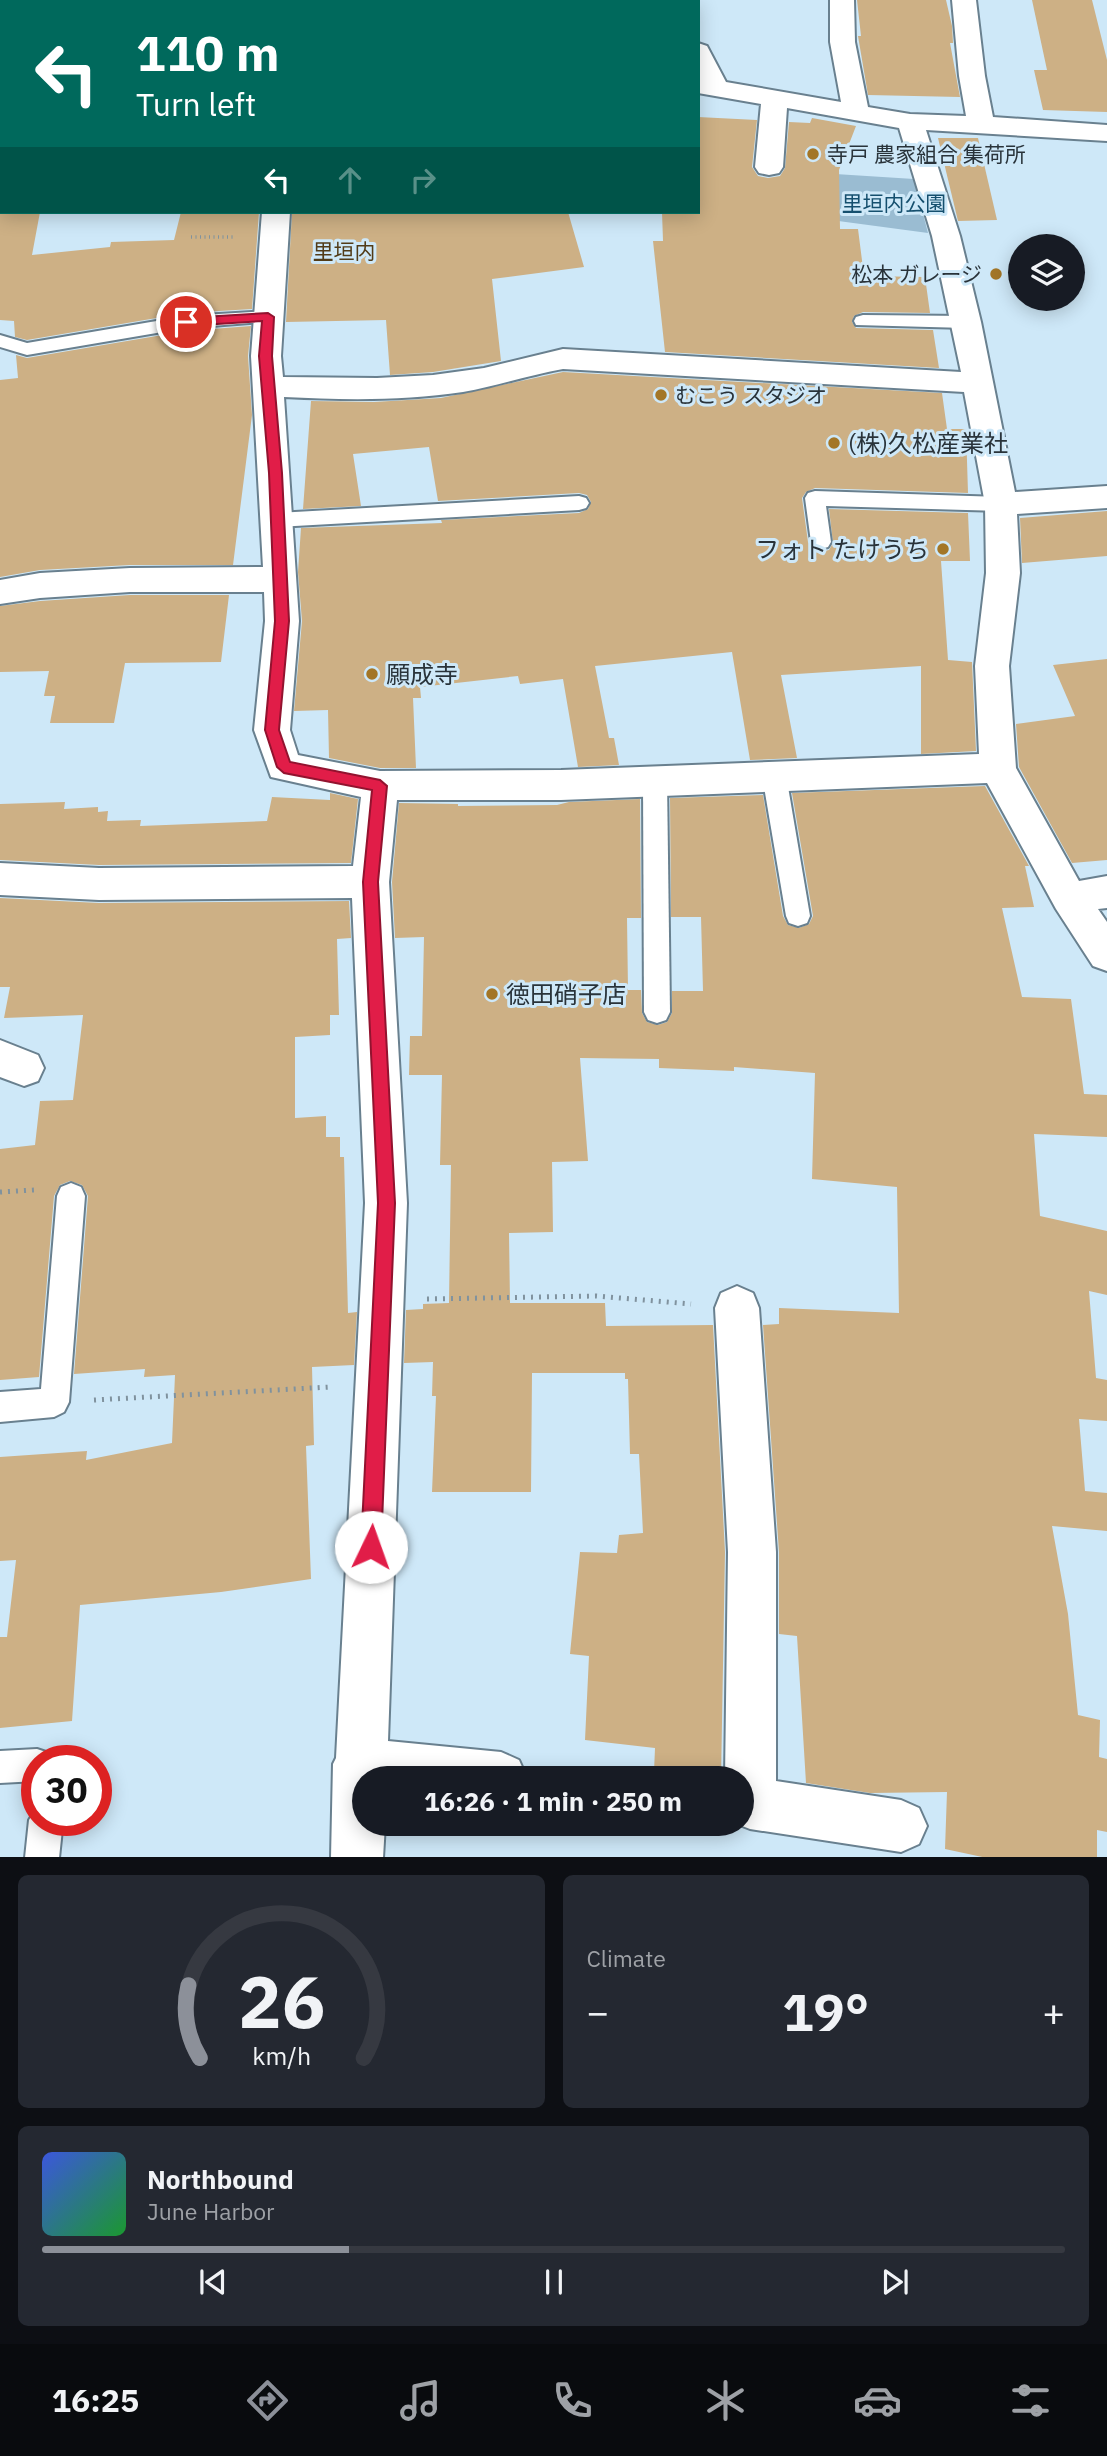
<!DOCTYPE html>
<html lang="en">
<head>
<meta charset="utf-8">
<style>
  body { margin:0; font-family:"IBM Plex Sans","Noto Sans JP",sans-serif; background:#242831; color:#f1f3f6; height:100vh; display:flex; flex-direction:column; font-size:26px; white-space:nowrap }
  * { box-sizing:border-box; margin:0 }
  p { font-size:23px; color:#9ea1a6 }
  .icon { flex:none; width:38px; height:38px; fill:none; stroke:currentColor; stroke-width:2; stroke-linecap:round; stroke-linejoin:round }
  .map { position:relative; height:1857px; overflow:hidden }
  .details { display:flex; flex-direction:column; gap:18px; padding:18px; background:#0d0f14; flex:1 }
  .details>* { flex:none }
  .top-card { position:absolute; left:0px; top:0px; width:700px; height:214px; box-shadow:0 4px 18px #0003; background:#00695c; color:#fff; overflow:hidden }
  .fabs { position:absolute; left:1008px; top:234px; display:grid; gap:14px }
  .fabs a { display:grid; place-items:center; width:77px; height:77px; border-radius:50%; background:#171b24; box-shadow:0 4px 18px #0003; font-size:35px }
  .speed { position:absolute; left:21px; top:1745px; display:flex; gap:14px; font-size:35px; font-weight:700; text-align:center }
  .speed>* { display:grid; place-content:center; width:91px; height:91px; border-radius:50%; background:#171b24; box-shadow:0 4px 18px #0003; line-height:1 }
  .speed .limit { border:10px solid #d22; background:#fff; color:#111 }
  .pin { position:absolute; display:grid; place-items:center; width:60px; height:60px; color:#fff; margin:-30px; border:4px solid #fff; border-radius:50%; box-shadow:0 2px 7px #0007 }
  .me { position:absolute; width:77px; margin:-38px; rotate:3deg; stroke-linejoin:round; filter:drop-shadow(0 0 5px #0008) }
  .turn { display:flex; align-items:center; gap:24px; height:147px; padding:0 21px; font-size:32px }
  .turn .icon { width:91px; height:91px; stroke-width:2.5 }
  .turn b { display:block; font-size:49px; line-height:60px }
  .lanes { display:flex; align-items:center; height:66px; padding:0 21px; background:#0003; justify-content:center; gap:35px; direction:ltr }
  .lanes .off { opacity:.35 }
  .big { font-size:52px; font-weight:700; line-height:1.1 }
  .details .widget { flex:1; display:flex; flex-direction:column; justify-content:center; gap:10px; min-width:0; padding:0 24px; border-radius:10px; background:#242831 }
  .details .dial { align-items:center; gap:0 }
  .dial svg { height:182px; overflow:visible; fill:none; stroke:#363941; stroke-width:7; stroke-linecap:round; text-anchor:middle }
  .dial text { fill:#f1f3f6; stroke:none }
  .song { display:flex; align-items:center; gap:21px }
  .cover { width:84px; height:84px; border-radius:10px; background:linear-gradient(135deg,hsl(230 70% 55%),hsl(130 70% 35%)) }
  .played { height:7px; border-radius:4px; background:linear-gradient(90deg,#8c9099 30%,#363941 30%) }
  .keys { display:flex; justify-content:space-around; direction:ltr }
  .heat { display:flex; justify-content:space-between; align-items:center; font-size:38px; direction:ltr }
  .details .tiles { flex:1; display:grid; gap:18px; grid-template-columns:1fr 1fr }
  .widget:last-child { grid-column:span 2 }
  .trip { position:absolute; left:352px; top:1766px; width:402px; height:70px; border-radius:35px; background:#171b24; box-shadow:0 4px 18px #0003; font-weight:700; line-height:70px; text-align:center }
  .menu { display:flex; height:112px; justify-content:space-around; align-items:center; background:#090b0e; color:#9ea1a6 }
  .menu .icon { width:49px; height:49px }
  .menu .current { color:#8c9099 }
  .menu b { font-size:32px; color:#f1f3f6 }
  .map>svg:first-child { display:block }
</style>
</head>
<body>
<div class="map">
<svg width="1107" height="1858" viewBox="0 0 1107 1858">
  <rect width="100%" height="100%" fill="#cee8f8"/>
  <polygon fill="#9abcd2" points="788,171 914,179 928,233 786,214"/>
  <g fill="#cdb085">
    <polygon points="857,0 946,0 952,26 953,43 950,43 960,97 868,95 858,36 861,36"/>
    <polygon points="1032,0 1092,0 1107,60 1107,112 1043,110 1034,70 1047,70"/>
    <polygon points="698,117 757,120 752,167 758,176 768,178 780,176 785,168 789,122 810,123 812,118 856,126 839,170 840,229 858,229 864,276 925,277 930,313 863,312 854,316 852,322 856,328 933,330 939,368 665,352 653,241 663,241 662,212 698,212"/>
    <polygon points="938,138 978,138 997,220 958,221"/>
    <polygon points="0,212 40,212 32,255 110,247 111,242 174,240 181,212 259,212 252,309 186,313 27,340 15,337 14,321 0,320"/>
    <polygon points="292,212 568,212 584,267 492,279 501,361 433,372 390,375 386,320 286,322"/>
    <polygon points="251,326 248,356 252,415 233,565 130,565 40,570 0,577 0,380 18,378 16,355 27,358 186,331"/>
    <polygon points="563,372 942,393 947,429 966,429 968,493 815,488 806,492 802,498 808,542 812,548 820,552 829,550 833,543 829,509 968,513 970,561 941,561 948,660 972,662 976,751 921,754 921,666 781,675 797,758 750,760 732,652 595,666 609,738 614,738 619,765 578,767 563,679 520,684 518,676 420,687 421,698 413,698 416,768 380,768 329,758 328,710 294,711 302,621 298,572 301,528 442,523 441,520 579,513 588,509 591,502 587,495 579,493 438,501 429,447 353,454 361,506 303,509 311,401 374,402 441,398"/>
    <polygon points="1107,511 1107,556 1022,563 1020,518"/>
    <polygon points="130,595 229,595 221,662 125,663 114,723 50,723 55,696 44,696 49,671 0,672 0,606 40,601"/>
    <polygon points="1107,659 1107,860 1072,863 1019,767 1016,724 1075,716 1053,665"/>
    <polygon points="985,786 1029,866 1025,866 1034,907 1002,908 1022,997 1071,999 1084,1094 1107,1095 1107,1137 1034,1134 1040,1216 1107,1231 1107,1295 1089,1291 1096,1378 1107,1380 1107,1421 1079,1419 1085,1491 1107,1493 1107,1531 1052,1526 1068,1614 1078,1715 1100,1720 1099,1757 1107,1759 1107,1832 1097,1830 1097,1858 987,1858 945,1849 947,1792 870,1793 806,1783 797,1636 779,1634 779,1552 763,1325 779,1324 779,1308 899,1313 897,1187 812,1179 815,1073 734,1067 734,1071 659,1068 659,1059 580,1058 588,1161 552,1162 553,1232 509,1233 510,1303 605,1303 606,1326 713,1325 725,1552 721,1778 654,1772 655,1748 585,1740 589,1656 570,1654 580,1552 617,1553 619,1535 643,1533 639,1454 630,1454 628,1379 625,1379 625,1373 532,1373 531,1492 432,1492 436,1396 432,1396 433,1362 404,1363 406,1310 423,1309 423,1304 449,1303 451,1165 440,1165 442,1075 409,1075 410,1036 422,1036 424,937 395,938 392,882 399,803 458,804 458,806 557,805 569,802 640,799 641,918 627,918 628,990 641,990 642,1013 647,1022 658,1025 667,1022 672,1013 672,991 703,991 701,917 671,917 670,798 763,795 783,916 788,925 799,928 809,924 813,916 792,793"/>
    <polygon points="330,793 358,799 351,863 99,865 0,860 0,804 65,802 64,809 98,807 98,812 108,811 107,821 141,820 140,826 267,821 272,797 330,800"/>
    <polygon points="0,898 99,903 349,901 351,938 337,939 339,1015 330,1015 330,1035 295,1037 295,1118 326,1116 326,1137 340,1137 340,1157 344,1157 348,1313 357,1312 354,1365 312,1367 314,1445 306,1446 311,1579 221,1592 80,1605 72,1721 0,1728 0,1637 7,1637 16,1560 0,1561 0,1457 87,1451 86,1460 172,1443 175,1375 144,1377 145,1369 74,1374 88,1196 82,1185 70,1181 60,1185 54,1196 39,1377 0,1380 0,1149 35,1145 40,1101 73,1100 83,1015 4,1018 10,987 0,987"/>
  </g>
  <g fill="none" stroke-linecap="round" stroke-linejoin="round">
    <defs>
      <g id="lane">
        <polygon points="201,0 218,0 199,2"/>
        <rect x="300" y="0" width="16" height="2"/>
        <polygon points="522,0 538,0 520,2"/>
        <polygon points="268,311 277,317 275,321 186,328 27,355 0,347 0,335 27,343 186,316"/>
        <polygon points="863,315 966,316 975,322 966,328 856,325 854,321 856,317"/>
        <polygon points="815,491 1001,497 1008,499 1011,504 1008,509 1001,511 826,506 831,542 828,547 821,549 814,547 811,542 805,498 808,493"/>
        <polygon points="579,496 586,498 589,503 586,508 579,510 277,527 270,525 267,520 270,515 277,513"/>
        <polygon points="774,766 782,769 786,775 810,916 807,923 798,926 789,923 786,916 762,775 766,769"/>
        <polygon points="655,771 663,773 667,780 670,1012 666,1020 657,1023 648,1020 644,1012 643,780 647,773"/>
        <polygon points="71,1183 81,1187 85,1196 69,1402 64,1412 54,1417 0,1422 0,1392 41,1389 57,1196 61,1187"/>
        <polygon points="37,1749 49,1753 51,1760 37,1760 37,1781 0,1783 0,1751"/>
        <polygon points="37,1807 37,1820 63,1820 59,1858 25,1858 29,1820"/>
      </g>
      <g id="street">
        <polygon points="16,0 40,0 15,2"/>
        <polygon points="661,0 685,0 686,2 662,2"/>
        <path d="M830,0H854L855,42L868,107L910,114L966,116L959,76L952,0H976L985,76L993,117L1107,125V141L926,130L960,236L981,322L1015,492L1107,486V508L1017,514L1020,573L1009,666L1016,768L1079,881L1107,876V908L1098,909L1107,922V971L1093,966L1056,909L987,783L561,800H397L389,882L407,1203L388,1741L501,1752L519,1760L527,1778H364V1824H385L383,1858H331L333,1764L336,1758L365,1203L352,898L99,900L0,895V863L99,868L353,866L361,797L271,777L254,730L265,621L264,592H130L40,598L0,604V580L40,573L130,568L263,567L251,356L262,212H290L281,356L283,377L377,378L433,375L484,368L563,349L961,372L932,236L899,128L787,108L783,167L779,173L769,175L759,173L755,167L761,104L698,93V43L707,46L726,82L841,102L830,42ZM563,369L964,392L985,504L986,573L975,666L979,754L561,770L380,771L298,755L290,730L299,621L284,397C343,400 404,401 463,392C497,386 529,375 563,369Z"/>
        <polygon points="2,71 2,91 0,92 0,72"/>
        <polygon points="0,1040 38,1055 44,1068 38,1081 24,1086 0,1077"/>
        <polygon points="737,1286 753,1293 759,1308 776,1552 776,1781 901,1800 919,1808 927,1826 919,1844 901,1852 750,1829 737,1824 742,1824 742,1778 725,1778 728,1552 715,1308 721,1293"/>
      </g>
    </defs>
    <use href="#lane" stroke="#69808f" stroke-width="4"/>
    <use href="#street" stroke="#69808f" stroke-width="4"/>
    <polyline stroke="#80929e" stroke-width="3.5" stroke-dasharray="1 3.5" stroke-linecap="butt" points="191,237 236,237"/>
    <g stroke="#80929e" stroke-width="5" stroke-dasharray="2 6" stroke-linecap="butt">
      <polyline points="0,1192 34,1190"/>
      <polyline points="427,1299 596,1296 691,1304"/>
      <polyline points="94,1400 330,1387"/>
    </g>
    <use href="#lane" fill="#fff" fill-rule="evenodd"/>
    <use href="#street" fill="#fff" fill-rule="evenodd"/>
  </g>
  <polygon fill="#e11d48" stroke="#92132f" stroke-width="2" points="268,313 274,317 272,356 282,473 289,621 279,730 290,762 380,780 387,786 378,882 395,1203 381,1547 378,1554 371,1557 364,1554 361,1547 378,1203 363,882 372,790 284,773 277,767 265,730 275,621 269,473 259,356 262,321 186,326 180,322 186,318"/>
  <g fill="#a37627" stroke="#cee8f8" stroke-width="2.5">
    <circle cx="813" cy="154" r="7"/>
    <circle cx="996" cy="274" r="7"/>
    <circle cx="661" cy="395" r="7"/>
    <circle cx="834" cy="443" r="7"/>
    <circle cx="943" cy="549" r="7"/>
    <circle cx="372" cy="674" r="7"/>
    <circle cx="492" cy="994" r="7"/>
  </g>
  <g text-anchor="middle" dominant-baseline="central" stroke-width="6" stroke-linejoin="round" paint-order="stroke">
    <g font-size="21" fill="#29333a" stroke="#cee8f8" text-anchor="start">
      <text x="827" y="154">寺戸 農家組合 集荷所</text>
      <text x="982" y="274" text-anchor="end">松本 ガレージ</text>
      <text x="675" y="395">むこう スタジオ</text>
    </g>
    <g font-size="21" fill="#154f6e" stroke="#cee8f8">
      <text x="894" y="203">里垣内公園</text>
    </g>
    <g font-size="21" fill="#513b17" stroke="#cee8f8">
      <text x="344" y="251">里垣内</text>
    </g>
    <g font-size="24" fill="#29333a" stroke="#cee8f8" text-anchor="start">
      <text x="848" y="443">(株)久松産業社</text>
      <text x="929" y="549" text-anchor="end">フォト たけうち</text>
      <text x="386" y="674">願成寺</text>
      <text x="506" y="994">徳田硝子店</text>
    </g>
  </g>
</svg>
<div class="fabs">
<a><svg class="icon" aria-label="layers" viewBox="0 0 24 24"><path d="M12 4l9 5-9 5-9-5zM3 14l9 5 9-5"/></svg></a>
</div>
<div class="speed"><div class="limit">30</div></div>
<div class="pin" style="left:186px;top:322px;background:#d93025"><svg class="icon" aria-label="arrive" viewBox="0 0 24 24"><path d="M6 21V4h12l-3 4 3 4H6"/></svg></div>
<svg class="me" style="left:371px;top:1547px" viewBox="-20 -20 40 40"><circle r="19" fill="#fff"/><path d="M0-13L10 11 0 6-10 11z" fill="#e11d48"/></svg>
<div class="trip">16:26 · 1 min · 250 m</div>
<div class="top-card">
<div class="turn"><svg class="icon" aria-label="left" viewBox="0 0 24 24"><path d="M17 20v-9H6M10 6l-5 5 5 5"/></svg><div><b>110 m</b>Turn left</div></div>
<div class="lanes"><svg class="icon" aria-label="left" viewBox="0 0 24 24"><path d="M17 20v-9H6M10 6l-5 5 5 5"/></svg><svg class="icon off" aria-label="ahead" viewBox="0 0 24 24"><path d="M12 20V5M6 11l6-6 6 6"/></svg><svg class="icon off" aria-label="right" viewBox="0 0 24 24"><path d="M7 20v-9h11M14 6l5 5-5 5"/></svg></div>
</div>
</div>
<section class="details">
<div class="tiles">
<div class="widget dial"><svg viewBox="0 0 100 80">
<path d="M14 69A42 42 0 1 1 86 69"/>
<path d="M14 69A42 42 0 0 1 9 37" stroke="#8c9099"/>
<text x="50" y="56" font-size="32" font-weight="700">26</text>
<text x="50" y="72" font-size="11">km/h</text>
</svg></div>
<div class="widget"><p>Climate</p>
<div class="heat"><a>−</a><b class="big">19°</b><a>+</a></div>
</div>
<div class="widget">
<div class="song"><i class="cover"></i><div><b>Northbound</b><p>June Harbor</p></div></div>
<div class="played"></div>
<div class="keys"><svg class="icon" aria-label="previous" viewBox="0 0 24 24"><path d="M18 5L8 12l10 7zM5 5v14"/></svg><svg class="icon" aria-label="pause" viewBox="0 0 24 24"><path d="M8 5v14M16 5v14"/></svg><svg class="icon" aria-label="next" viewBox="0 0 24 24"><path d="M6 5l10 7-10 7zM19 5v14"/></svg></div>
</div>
</div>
</section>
<nav class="menu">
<b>16:25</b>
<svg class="icon current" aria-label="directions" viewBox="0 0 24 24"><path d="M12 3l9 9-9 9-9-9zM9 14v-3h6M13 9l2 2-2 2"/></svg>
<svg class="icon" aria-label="music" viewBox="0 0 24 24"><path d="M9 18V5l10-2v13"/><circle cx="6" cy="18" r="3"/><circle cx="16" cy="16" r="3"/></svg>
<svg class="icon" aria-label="phone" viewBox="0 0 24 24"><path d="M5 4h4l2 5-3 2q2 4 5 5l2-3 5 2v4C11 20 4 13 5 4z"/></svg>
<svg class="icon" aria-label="climate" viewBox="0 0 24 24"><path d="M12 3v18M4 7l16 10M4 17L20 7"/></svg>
<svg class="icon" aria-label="car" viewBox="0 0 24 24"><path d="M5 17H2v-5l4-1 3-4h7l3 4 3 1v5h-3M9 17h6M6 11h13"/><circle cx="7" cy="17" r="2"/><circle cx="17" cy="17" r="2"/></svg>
<svg class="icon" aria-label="filters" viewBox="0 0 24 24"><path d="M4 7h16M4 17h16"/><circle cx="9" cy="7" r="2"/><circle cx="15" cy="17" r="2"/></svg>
</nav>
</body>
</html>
